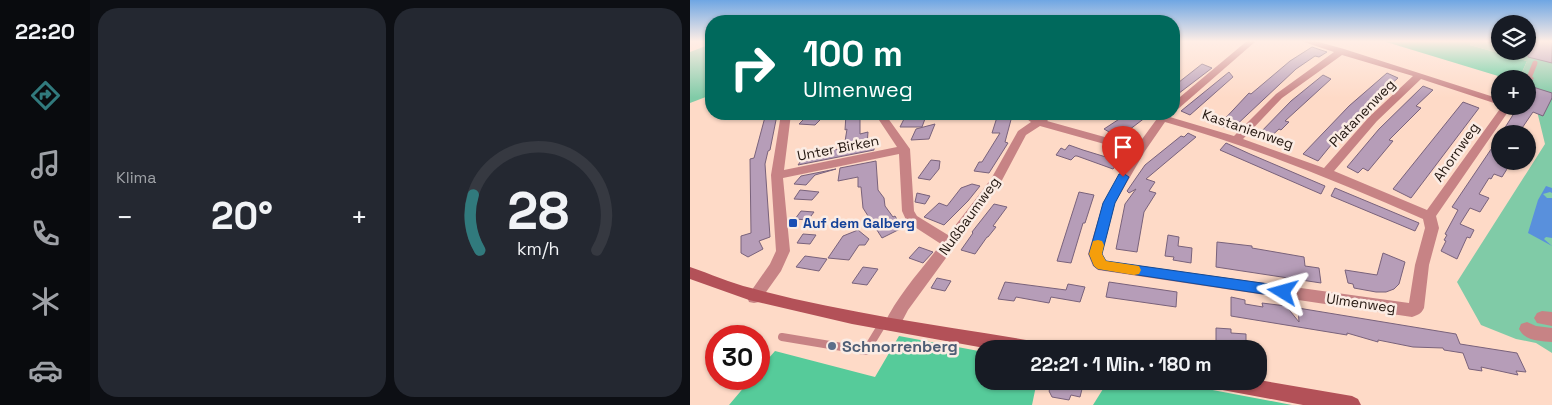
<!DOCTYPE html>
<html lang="de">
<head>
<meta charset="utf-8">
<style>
  body { margin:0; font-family:"Space Grotesk",sans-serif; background:#242831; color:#f1f3f6; height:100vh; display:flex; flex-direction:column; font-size:19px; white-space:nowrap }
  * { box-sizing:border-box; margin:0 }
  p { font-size:16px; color:#9ea1a6 }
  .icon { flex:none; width:28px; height:28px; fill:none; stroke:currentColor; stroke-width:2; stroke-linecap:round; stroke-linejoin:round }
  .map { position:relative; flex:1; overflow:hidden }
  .details { display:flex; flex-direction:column; gap:8px; padding:8px; background:#0d0f14; width:600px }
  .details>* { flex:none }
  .hud { position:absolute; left:15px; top:15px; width:475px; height:105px; border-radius:20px; box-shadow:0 1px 4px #0004; background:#00695c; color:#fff; overflow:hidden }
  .fabs { position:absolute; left:801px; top:15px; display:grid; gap:10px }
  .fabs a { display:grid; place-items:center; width:45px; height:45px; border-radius:50%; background:#171b24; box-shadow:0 1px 4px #0004; font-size:25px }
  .speed { position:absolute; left:15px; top:325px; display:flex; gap:10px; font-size:25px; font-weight:700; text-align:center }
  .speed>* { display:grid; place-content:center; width:65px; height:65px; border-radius:50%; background:#171b24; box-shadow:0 1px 4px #0004; line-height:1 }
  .speed .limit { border:8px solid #d22; background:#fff; color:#111 }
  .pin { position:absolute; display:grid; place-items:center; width:42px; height:42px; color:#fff; margin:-51px -21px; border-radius:50% 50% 50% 0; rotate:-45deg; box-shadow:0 0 5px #0007 }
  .pin .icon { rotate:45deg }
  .me { position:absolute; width:55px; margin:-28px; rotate:278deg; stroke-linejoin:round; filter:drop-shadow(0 0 4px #0008) }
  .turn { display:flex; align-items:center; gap:18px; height:105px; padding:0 15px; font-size:22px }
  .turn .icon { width:65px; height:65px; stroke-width:2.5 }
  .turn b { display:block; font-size:35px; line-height:42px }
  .big { font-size:38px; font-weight:800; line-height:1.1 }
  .details .card { flex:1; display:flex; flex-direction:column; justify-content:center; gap:8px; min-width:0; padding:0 18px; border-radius:20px; background:#242831 }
  .details .dial { align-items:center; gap:0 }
  .dial svg { height:130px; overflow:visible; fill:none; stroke:#363941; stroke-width:7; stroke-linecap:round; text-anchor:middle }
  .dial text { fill:#f1f3f6; stroke:none }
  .heat { display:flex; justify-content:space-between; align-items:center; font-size:28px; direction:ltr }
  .details .tiles { flex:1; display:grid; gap:8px; grid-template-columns:repeat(2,1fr) }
  .trip { position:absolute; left:285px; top:340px; width:292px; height:50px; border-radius:20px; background:#171b24; box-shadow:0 1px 4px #0004; font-weight:800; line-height:50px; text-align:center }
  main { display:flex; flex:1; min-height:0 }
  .dock { display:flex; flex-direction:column; width:90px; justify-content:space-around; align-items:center; background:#090b0e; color:#9ea1a6 }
  .dock .icon { width:35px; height:35px }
  .dock .active { color:#317a7d }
  .dock b { font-size:22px; color:#f1f3f6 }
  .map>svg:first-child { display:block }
</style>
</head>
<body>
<main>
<nav class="dock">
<b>22:20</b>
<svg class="icon active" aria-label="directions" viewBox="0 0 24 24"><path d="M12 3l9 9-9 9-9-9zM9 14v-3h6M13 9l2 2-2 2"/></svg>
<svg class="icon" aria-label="music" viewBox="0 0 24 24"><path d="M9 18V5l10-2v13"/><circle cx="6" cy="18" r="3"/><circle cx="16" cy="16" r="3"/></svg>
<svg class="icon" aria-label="phone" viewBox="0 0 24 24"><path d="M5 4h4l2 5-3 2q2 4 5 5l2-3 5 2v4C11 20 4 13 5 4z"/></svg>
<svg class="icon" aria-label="climate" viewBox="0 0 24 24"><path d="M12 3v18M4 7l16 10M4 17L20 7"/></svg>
<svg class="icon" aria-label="car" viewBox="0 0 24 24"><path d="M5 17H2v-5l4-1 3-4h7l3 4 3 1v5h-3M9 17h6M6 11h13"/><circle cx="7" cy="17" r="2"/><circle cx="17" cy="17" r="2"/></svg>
</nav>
<section class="details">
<div class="tiles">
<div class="card"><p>Klima</p>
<div class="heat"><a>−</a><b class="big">20°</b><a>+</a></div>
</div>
<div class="card dial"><svg viewBox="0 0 100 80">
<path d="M14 69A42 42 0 1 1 86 69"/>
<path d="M14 69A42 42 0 0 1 10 35" stroke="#317a7d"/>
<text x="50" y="56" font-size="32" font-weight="700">28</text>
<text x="50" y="72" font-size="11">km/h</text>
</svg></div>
</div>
</section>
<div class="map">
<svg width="862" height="405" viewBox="0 0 862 405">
  <rect width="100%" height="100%" fill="#fedac7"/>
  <g fill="#80cba7">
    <polygon points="782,41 810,41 810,51 838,51 838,41 862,41 862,353 846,343 826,339 791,325 767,282 855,144 839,78 831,75 837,61 780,45"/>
    <polygon points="21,44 21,95 0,103 0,52"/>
  </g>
  <g fill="#56cb9a">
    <polygon points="693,41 782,41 780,45 837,61 829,79 818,79"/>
    <polygon points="209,336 294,352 294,381 347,381 342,405 39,405 61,379 69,379 69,369 85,351 185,377"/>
    <polygon points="418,381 475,381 602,405 403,405"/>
  </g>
  <polygon fill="#5990dc" points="856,186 862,188 862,193 860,192 853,194 857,198 862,198 862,238 856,237 854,239 862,246 838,233 848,200"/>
  <g fill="#b69db8" stroke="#79627b">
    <polygon points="838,41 862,41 862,63 838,57"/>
    <polygon points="622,47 637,52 629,57 625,56 606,69 541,130 529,125 559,93 561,94 600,61"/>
    <polygon points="512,64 522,68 484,97 484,86"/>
    <polygon points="539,72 543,77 500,115 491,111"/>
    <polygon points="697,73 708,78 664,117 628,161 613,154 659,106"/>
    <polygon points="633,75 641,79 595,121 599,122 591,130 589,129 577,140 567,136 601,101"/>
    <polygon points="733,86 743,90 726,106 731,108 699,140 703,141 678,171 673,168 668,173 657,167 689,129"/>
    <polygon points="843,87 862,93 862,98 853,116 843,112 828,134 811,134 826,110 829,111 832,106 838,106 838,96"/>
    <polygon points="773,102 789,108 721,198 703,189"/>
    <polygon points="124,114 135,115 125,125 109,124 117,116"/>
    <polygon points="156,114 170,114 170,134 178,132 177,145 184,143 184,150 108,165 115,155 154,148 157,129 155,130"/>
    <polygon points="308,114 318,114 319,117 322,116 315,142 318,143 299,173 284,171 289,162 292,162 310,133 302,133"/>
    <polygon points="437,114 460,114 435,133 432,132 426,136 414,129"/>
    <polygon points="87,115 80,150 78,151 75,164 80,237 69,241 73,249 58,257 51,253 51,236 61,233 60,159 64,158 75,117"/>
    <polygon points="236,116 232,127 210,127 215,117"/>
    <polygon points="245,124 239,139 221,140 226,129"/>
    <polygon points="498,133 506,137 456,179 465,182 459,191 466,193 454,212 447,252 426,249 435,204 446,189 439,193 437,191 455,165 491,136 494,137"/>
    <polygon points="810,136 810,161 822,161 812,177 804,174 801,179 799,178 789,194 799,198 790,212 780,208 770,224 784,230 780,238 777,237 767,259 751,251 756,241 754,240 757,235 755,234 768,210 762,207"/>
    <polygon points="536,143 560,154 635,186 631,194 530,150"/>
    <polygon points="379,145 393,150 429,161 423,169 387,156 385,156 381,160 366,155 371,148 375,150"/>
    <polygon points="241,160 250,161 249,169 240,180 228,178"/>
    <polygon points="186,161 188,190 194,198 195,206 203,217 205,216 212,228 192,238 173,208 171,187 168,187 168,177 148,181 150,168"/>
    <polygon points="146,169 125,175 116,185 104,184 111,176"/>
    <polygon points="282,184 290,186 278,201 254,225 234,217 249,203 257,206 271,188"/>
    <polygon points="645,188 729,223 725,231 641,196"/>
    <polygon points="110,190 129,192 122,200 104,199"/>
    <polygon points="389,192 404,195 395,223 393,223 381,263 367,261"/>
    <polygon points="227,193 240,196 235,204 225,202"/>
    <polygon points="304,204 317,207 303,226 306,227 298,237 297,237 285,254 271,250 283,233 282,232"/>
    <polygon points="111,211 124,212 118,220 105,219"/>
    <polygon points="168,230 179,239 175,245 169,245 159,260 138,258 153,236"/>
    <polygon points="113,234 126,235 120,244 107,243"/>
    <polygon points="478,235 489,237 488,246 502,248 501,263 483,260 484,257 475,256"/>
    <polygon points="527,242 562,246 562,248 614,257 615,266 629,268 631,283 526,267"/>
    <polygon points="229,247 243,252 233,263 219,258"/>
    <polygon points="693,253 715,262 709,284 704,289 696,292 686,292 664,288 663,284 658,283 655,270 687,275"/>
    <polygon points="115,256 137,259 129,271 106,267"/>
    <polygon points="173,267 188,269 177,285 162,283"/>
    <polygon points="247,278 261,281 255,291 241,288"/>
    <polygon points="315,282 376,290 378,284 395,287 390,302 361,297 359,303 326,297 324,301 308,299"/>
    <polygon points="419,282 487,292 486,307 416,297"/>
    <polygon points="541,297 555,300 555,304 573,307 572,303 596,306 609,322 608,308 766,334 770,344 827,353 836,372 826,371 828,375 791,367 792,371 779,369 773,353 754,350 753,348 723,347 688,340 688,342 657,333 657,335 541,316"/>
    <polygon points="526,328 541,329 541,333 556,334 556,347 526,343"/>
    <polygon points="364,381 394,381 390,397 381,395 379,400 362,397 359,391"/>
  </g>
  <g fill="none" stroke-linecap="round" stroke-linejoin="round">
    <polyline stroke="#c78385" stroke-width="5" points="839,78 845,63"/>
    <polyline stroke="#c78385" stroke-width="8" points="92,337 176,351 193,323"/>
    <g fill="#c78385" fill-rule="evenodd">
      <polygon points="557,41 566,41 488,109 484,110 484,102"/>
      <path d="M611,41H625L654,49L810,99V105L731,79L687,121L644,171L737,210L812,106H822L746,216L749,228L739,265L734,308C731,314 728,315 722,317L408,270L403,266L398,254L413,203L443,152L350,126L336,135L310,184L218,310L208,329L202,331L196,329L194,324C208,295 231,270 251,244L217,222L212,211L209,154L93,178L100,251L91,271L69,302L64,303L59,302L57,297L80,264L86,251L81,175L91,114H101L94,170L207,147L185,114H195L220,149L224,211L227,216L258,235L301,179L328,131L341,122L330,114H342L348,117L353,114H365L357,121L447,146L469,116L473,115L544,136L586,94L644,52ZM652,55L723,76L679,117L634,168L553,139L592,98ZM475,122C564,147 649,182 733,219L735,228L725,265L719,303L416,261L412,254L425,203L455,151Z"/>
      <polygon points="839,75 844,78 841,82 838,83 838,79 834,79"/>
      <polygon points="852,311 862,312 862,326 847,323 844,318 847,313"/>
      <path d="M837,322L846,326L862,328V342C850,341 835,341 829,329L831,324Z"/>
    </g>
    <g fill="#b35158" fill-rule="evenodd">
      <path d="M0,267C21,274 40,283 61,288C153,313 249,325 343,341L349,344L351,349H300L162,324L59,300L0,279Z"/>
      <polygon points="569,380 662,396 668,399 671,405 613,405 527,389 521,387 519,381"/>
    </g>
  </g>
  <linearGradient id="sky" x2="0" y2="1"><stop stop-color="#6fa6e3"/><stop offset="0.42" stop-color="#ffeee6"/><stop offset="1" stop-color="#ffeee6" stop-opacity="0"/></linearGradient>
  <rect width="862" height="98" fill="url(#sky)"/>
  <polygon fill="#1a73e8" stroke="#114b97" points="433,173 439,177 425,203 412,254 416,261 593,286 597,288 599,292 597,296 593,297 408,269 404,266 399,254 413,203 429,174"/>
  <polygon fill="#f59e0b" points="408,240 412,241 414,245 412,254 416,261 449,266 451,270 449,274 444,275 408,269 404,266 399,254 403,241"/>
  <rect fill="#1a4fb4" stroke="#fbece4" stroke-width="2" x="98" y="218" width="10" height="10" rx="2.5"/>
  <circle fill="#5c6f8a" stroke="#fbece4" stroke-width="2" cx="142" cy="346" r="5"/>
  <g text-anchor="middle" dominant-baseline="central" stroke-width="5" stroke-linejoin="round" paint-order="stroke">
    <g font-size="14" fill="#22160f" stroke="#fbece4">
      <text transform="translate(672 113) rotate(-46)">Platanenweg</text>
      <text transform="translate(558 129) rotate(19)">Kastanienweg</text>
      <text transform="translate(148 148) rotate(-11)">Unter Birken</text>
      <text transform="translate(766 152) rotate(-55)">Ahornweg</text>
      <text transform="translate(279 216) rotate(-54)">Nußbaumweg</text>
      <text transform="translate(671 303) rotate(8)">Ulmenweg</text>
    </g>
    <g font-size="14" font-weight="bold" fill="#164399" stroke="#fbece4" text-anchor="start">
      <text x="113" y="223">Auf dem Galberg</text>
    </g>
    <g font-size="16" font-weight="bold" fill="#4e5e75" stroke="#fbece4" text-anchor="start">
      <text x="152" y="346">Schnorrenberg</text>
    </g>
  </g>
</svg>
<div class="fabs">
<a><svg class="icon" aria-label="layers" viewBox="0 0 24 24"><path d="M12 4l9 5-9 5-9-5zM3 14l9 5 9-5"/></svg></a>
<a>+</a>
<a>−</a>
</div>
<div class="speed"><div class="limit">30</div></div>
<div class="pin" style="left:433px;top:177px;background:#d93025"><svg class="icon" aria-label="arrive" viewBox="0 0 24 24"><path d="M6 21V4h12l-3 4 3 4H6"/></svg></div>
<svg class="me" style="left:593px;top:292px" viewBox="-20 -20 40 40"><path d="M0-17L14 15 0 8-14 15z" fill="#1a73e8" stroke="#fff" stroke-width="4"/></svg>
<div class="trip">22:21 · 1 Min. · 180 m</div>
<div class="hud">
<div class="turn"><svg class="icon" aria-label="right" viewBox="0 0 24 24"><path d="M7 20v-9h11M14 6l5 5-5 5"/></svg><div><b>100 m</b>Ulmenweg</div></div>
</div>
</div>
</main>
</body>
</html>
